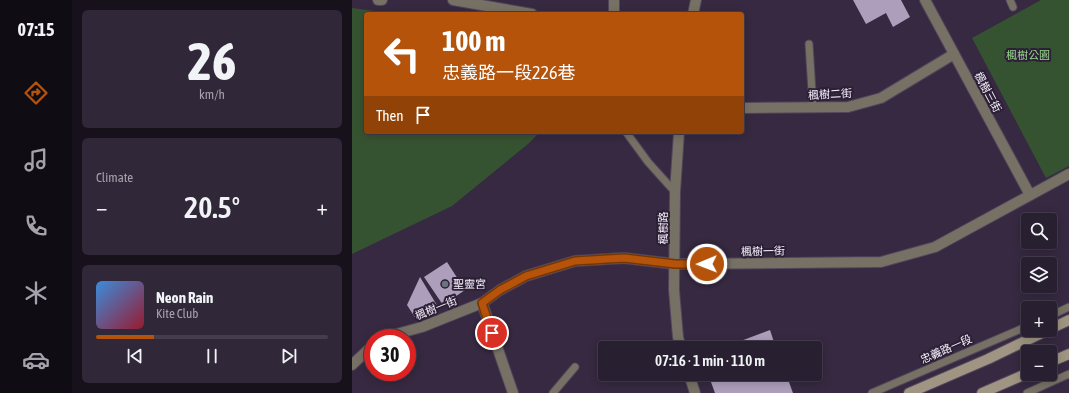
<!DOCTYPE html>
<html lang="en">
<head>
<meta charset="utf-8">
<style>
  body { margin:0; font-family:"Asap Condensed","Noto Sans TC",sans-serif; background:#302739; color:#f1f3f6; height:100vh; display:flex; flex-direction:column; font-size:15px; white-space:nowrap }
  * { box-sizing:border-box; margin:0 }
  p { font-size:13px; color:#a5a2ab }
  .icon { flex:none; width:22px; height:22px; fill:none; stroke:currentColor; stroke-width:2; stroke-linecap:round; stroke-linejoin:round }
  .map { position:relative; flex:1; overflow:hidden }
  .details { display:flex; flex-direction:column; gap:10px; padding:10px; background:#16111b; width:280px }
  .details>* { flex:none }
  .banner { position:absolute; left:12px; top:12px; width:380px; height:122px; border-radius:4px; box-shadow:0 2px 10px #0003,0 0 0 1px #443d4d; background:#b45309; color:#fff; overflow:hidden }
  .buttons { position:absolute; left:669px; top:213px; display:grid; gap:8px }
  .buttons a { display:grid; place-items:center; width:36px; height:36px; border-radius:4px; background:#281f31; box-shadow:0 2px 10px #0003,0 0 0 1px #443d4d; font-size:20px }
  .speed { position:absolute; left:12px; top:329px; display:flex; gap:8px; font-size:20px; font-weight:700; text-align:center }
  .speed>* { display:grid; place-content:center; width:52px; height:52px; border-radius:50%; background:#281f31; box-shadow:0 2px 10px #0003,0 0 0 1px #443d4d; line-height:1 }
  .speed .limit { border:6px solid #d22; background:#fff; color:#111 }
  .pin { position:absolute; display:grid; place-items:center; width:34px; height:34px; color:#fff; margin:-17px; border:2px solid #fff; border-radius:50%; box-shadow:0 1px 4px #0007 }
  .me { position:absolute; width:44px; margin:-22px; rotate:269deg; stroke-linejoin:round; filter:drop-shadow(0 0 3px #0008) }
  .turn { display:flex; align-items:center; gap:14px; height:84px; padding:0 12px; font-size:18px }
  .turn .icon { width:52px; height:52px; stroke-width:2.5 }
  .turn b { display:block; font-size:28px; line-height:34px }
  .then { display:flex; align-items:center; height:38px; padding:0 12px; background:#0003; gap:8px; font-size:15px }
  .big { font-size:30px; font-weight:600; line-height:1.1 }
  .details .widget { flex:1; display:flex; flex-direction:column; justify-content:center; gap:6px; min-width:0; padding:0 14px; border-radius:6px; background:#302739 }
  .details .dial { align-items:center; gap:0 }
  .dial b { font-size:52px; line-height:1 }
  .song { display:flex; align-items:center; gap:12px }
  .cover { width:48px; height:48px; border-radius:6px; background:linear-gradient(135deg,hsl(210 70% 55%),hsl(350 70% 35%)) }
  .played { height:4px; border-radius:2px; background:linear-gradient(90deg,#b45309 25%,#443d4d 25%) }
  .keys { display:flex; justify-content:space-around; direction:ltr }
  .heat { display:flex; justify-content:space-between; align-items:center; font-size:22px; direction:ltr }
  .trip { position:absolute; left:246px; top:341px; width:224px; height:40px; border-radius:4px; background:#281f31; box-shadow:0 2px 10px #0003,0 0 0 1px #443d4d; font-weight:600; line-height:40px; text-align:center }
  main { display:flex; flex:1; min-height:0 }
  .dock { display:flex; flex-direction:column; width:72px; justify-content:space-around; align-items:center; background:#100c14; color:#a5a2ab }
  .dock .icon { width:28px; height:28px }
  .dock .selected { color:#b45309 }
  .dock b { font-size:18px; color:#f1f3f6 }
  .map>svg:first-child { display:block }
</style>
</head>
<body>
<main>
<nav class="dock">
<b>07:15</b>
<svg class="icon selected" aria-label="directions" viewBox="0 0 24 24"><path d="M12 3l9 9-9 9-9-9zM9 14v-3h6M13 9l2 2-2 2"/></svg>
<svg class="icon" aria-label="music" viewBox="0 0 24 24"><path d="M9 18V5l10-2v13"/><circle cx="6" cy="18" r="3"/><circle cx="16" cy="16" r="3"/></svg>
<svg class="icon" aria-label="phone" viewBox="0 0 24 24"><path d="M5 4h4l2 5-3 2q2 4 5 5l2-3 5 2v4C11 20 4 13 5 4z"/></svg>
<svg class="icon" aria-label="climate" viewBox="0 0 24 24"><path d="M12 3v18M4 7l16 10M4 17L20 7"/></svg>
<svg class="icon" aria-label="car" viewBox="0 0 24 24"><path d="M5 17H2v-5l4-1 3-4h7l3 4 3 1v5h-3M9 17h6M6 11h13"/><circle cx="7" cy="17" r="2"/><circle cx="17" cy="17" r="2"/></svg>
</nav>
<section class="details">
<div class="widget dial"><b>26</b><p>km/h</p></div>
<div class="widget"><p>Climate</p>
<div class="heat"><a>−</a><b class="big">20.5°</b><a>+</a></div>
</div>
<div class="widget">
<div class="song"><i class="cover"></i><div><b>Neon Rain</b><p>Kite Club</p></div></div>
<div class="played"></div>
<div class="keys"><svg class="icon" aria-label="previous" viewBox="0 0 24 24"><path d="M18 5L8 12l10 7zM5 5v14"/></svg><svg class="icon" aria-label="pause" viewBox="0 0 24 24"><path d="M8 5v14M16 5v14"/></svg><svg class="icon" aria-label="next" viewBox="0 0 24 24"><path d="M6 5l10 7-10 7zM19 5v14"/></svg></div>
</div>
</section>
<div class="map">
<svg width="717" height="393" viewBox="0 0 717 393">
  <rect width="100%" height="100%" fill="#362941"/>
  <g fill="#365331">
    <polygon points="689,0 717,0 717,166 694,178 620,38"/>
    <polygon points="0,8 45,14 14,14 14,132 188,132 176,144 100,206 0,254"/>
  </g>
  <g fill="#ad9ebb">
    <polygon points="501,0 549,0 558,17 541,27 534,13 514,24"/>
    <polygon points="95,262 113,290 91,305 72,277"/>
    <polygon points="68,277 86,307 64,319 55,305"/>
    <polygon points="418,330 424,348 370,348"/>
    <polygon points="356,374 434,374 441,393 363,393"/>
  </g>
  <g fill="none" stroke-linecap="round" stroke-linejoin="round">
    <defs>
      <g id="service">
        <polyline points="658,0 661,7"/>
        <polyline points="457,44 461,107"/>
        <polyline points="274,132 296,162 323,192"/>
        <polyline points="698,316 717,307"/>
        <polyline points="201,393 223,367"/>
        <polyline points="520,393 676,326"/>
        <polyline points="675,393 717,374"/>
      </g>
      <g id="minor">
        <polyline points="26,0 30,0"/>
        <polyline points="101,0 180,14"/>
        <polyline points="573,0 678,195"/>
        <polyline points="262,14 262,0"/>
        <polyline points="341,14 344,0"/>
        <polyline points="390,108 496,107 529,98 602,54"/>
        <polyline points="327,132 323,192 322,290 326,337 329,348"/>
        <polyline points="130,303 161,393"/>
        <polyline points="30,338 70,327 130,303 148,290 174,276 223,261 272,258 323,264 529,262 583,247 717,174"/>
        <polyline points="0,365 21,345"/>
        <polyline points="337,374 343,393"/>
      </g>
      <g id="secondary">
        <polyline points="698,329 717,320"/>
        <polyline points="698,362 717,354"/>
        <polyline points="557,393 636,359 696,330"/>
        <polyline points="630,393 676,373"/>
      </g>
    </defs>
    <use href="#service" stroke="#51455b" stroke-width="9"/>
    <use href="#minor" stroke="#51455b" stroke-width="12"/>
    <use href="#secondary" stroke="#51455b" stroke-width="12"/>
    <use href="#service" stroke="#777165" stroke-width="7"/>
    <use href="#minor" stroke="#777165" stroke-width="10"/>
    <use href="#secondary" stroke="#9f9582" stroke-width="10"/>
  </g>
  <g fill="none" stroke-linecap="round" stroke-linejoin="round">
    <defs>
      <polyline id="route" points="140,333 130,303 148,290 174,276 223,261 272,258 323,264 355,264"/>
    </defs>
    <use href="#route" stroke="#753606" stroke-width="10"/>
    <use href="#route" stroke="#b45309" stroke-width="7"/>
  </g>
  <circle fill="#6b7280" stroke="#2c2036" stroke-width="1.5" cx="93" cy="284" r="4"/>
  <g text-anchor="middle" dominant-baseline="central" stroke-width="4" stroke-linejoin="round" paint-order="stroke">
    <g font-size="11" fill="#96d28b" stroke="#2c2036">
      <text x="676" y="55">楓樹公園</text>
    </g>
    <g font-size="11" fill="#f7f1fd" stroke="#2c2036">
      <text transform="translate(636 92) rotate(62)">楓樹三街</text>
      <text transform="translate(478 94) rotate(-3)">楓樹二街</text>
      <text transform="translate(311 228) rotate(-90)">楓樹路</text>
      <text transform="translate(411 251) rotate(-1)">楓樹一街</text>
      <text transform="translate(84 308) rotate(-22)">楓樹一街</text>
      <text transform="translate(594 349) rotate(-24)">忠義路一段</text>
    </g>
    <g font-size="11" fill="#f7f1fd" stroke="#2c2036" text-anchor="start">
      <text x="101" y="284">聖靈宮</text>
    </g>
  </g>
</svg>
<div class="buttons">
<a><svg class="icon" aria-label="search" viewBox="0 0 24 24"><circle cx="10" cy="10" r="6"/><path d="M15 15l6 6"/></svg></a>
<a><svg class="icon" aria-label="layers" viewBox="0 0 24 24"><path d="M12 4l9 5-9 5-9-5zM3 14l9 5 9-5"/></svg></a>
<a>+</a>
<a>−</a>
</div>
<div class="speed"><div class="limit">30</div></div>
<div class="pin" style="left:140px;top:333px;background:#d93025"><svg class="icon" aria-label="arrive" viewBox="0 0 24 24"><path d="M6 21V4h12l-3 4 3 4H6"/></svg></div>
<svg class="me" style="left:355px;top:264px" viewBox="-20 -20 40 40"><circle r="17" fill="#b45309" stroke="#fff" stroke-width="3"/><path d="M0-11L8 9 0 5-8 9z" fill="#fff"/></svg>
<div class="trip">07:16 · 1 min · 110 m</div>
<div class="banner">
<div class="turn"><svg class="icon" aria-label="left" viewBox="0 0 24 24"><path d="M17 20v-9H6M10 6l-5 5 5 5"/></svg><div><b>100 m</b>忠義路一段226巷</div></div>
<div class="then">Then<svg class="icon" aria-label="arrive" viewBox="0 0 24 24"><path d="M6 21V4h12l-3 4 3 4H6"/></svg></div>
</div>
</div>
</main>
</body>
</html>
